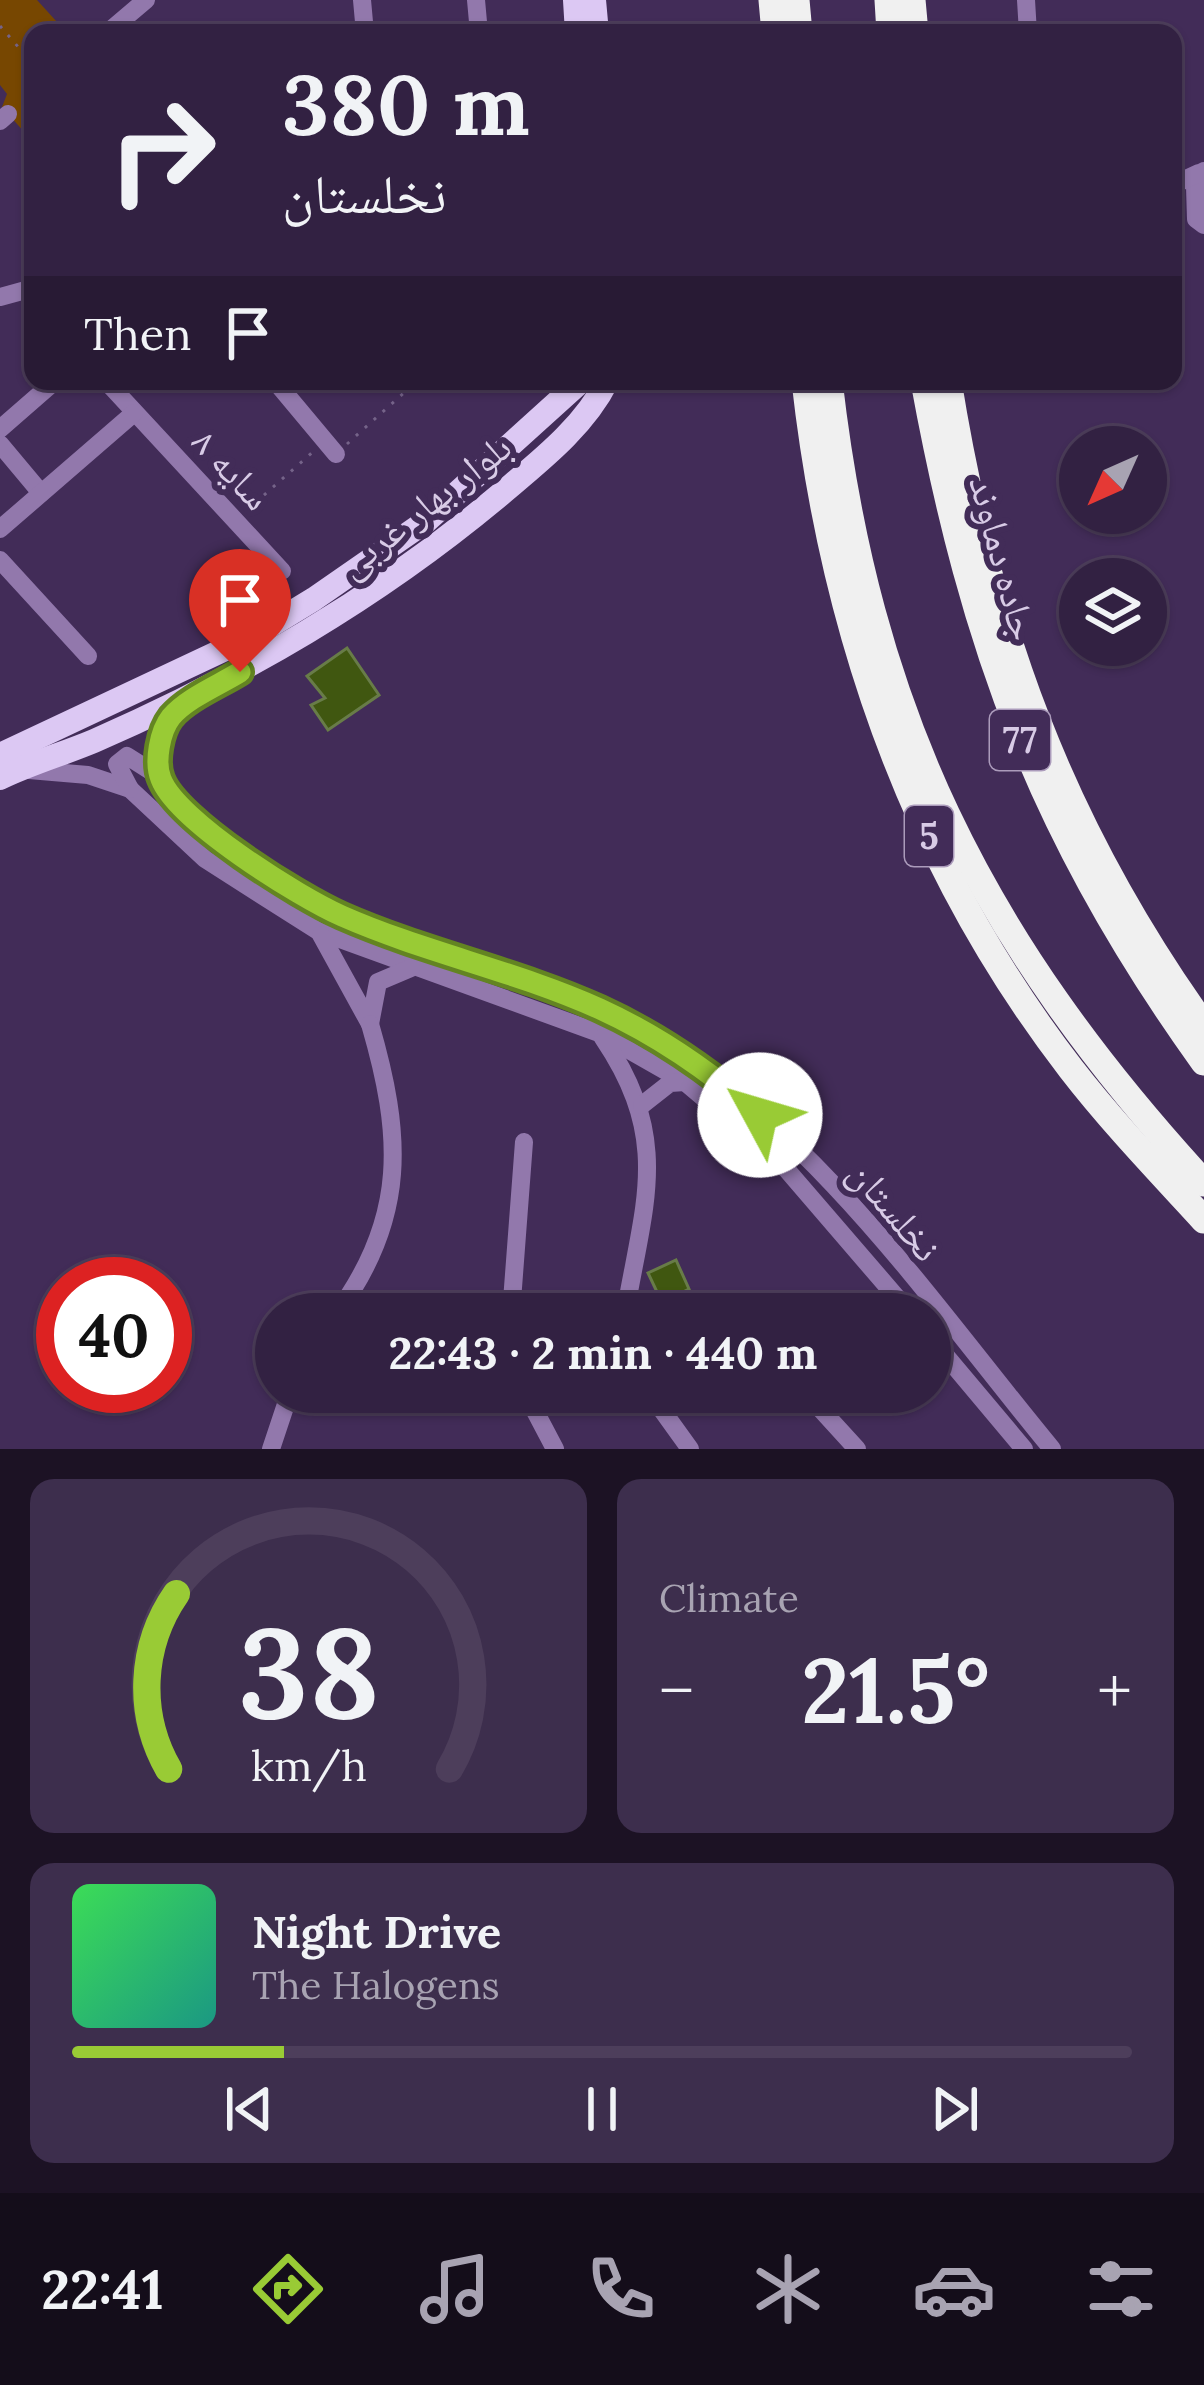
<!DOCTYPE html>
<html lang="en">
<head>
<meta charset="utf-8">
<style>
  body { margin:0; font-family:Lora,"Noto Naskh Arabic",serif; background:#3d2e4d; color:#f1f3f6; height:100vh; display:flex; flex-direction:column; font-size:45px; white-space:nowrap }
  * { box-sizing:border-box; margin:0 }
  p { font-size:39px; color:#a8a3b2 }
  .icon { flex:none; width:66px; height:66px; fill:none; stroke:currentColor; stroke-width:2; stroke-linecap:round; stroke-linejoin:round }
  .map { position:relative; height:1449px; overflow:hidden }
  .sheet { display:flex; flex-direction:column; gap:30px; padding:30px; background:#1c1224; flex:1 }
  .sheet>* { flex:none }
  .banner { position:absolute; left:24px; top:24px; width:1158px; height:366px; border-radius:24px; box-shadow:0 3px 9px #0004,0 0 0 3px #4d3e5b; background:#322142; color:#f1f3f6; overflow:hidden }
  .needle { width:78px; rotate:225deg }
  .buttons { position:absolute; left:1059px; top:426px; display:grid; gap:24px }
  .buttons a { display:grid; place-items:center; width:108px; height:108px; border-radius:50%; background:#322142; box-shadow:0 3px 9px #0004,0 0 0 3px #4d3e5b; font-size:60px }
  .speed { position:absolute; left:36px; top:1257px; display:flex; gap:24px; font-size:60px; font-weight:700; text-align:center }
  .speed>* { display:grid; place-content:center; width:156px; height:156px; border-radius:50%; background:#322142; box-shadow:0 3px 9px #0004,0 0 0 3px #4d3e5b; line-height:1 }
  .speed .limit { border:18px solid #d22; background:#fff; color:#111 }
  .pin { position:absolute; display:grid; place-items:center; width:102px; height:102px; color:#fff; margin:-123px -51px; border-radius:50% 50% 50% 0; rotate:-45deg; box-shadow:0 0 12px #0007 }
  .pin .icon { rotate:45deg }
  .me { position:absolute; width:132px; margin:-66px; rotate:309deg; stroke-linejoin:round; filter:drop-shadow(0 0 9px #0008) }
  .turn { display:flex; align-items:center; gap:42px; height:252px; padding:0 60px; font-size:54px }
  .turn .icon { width:156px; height:156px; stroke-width:2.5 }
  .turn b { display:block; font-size:84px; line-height:102px }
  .then { display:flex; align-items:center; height:114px; padding:0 60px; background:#0003; gap:24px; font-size:45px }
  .big { font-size:90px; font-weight:700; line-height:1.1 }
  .sheet .widget { flex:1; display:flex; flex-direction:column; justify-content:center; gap:18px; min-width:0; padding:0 42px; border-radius:24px; background:#3d2e4d }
  .sheet .dial { align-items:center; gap:0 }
  .dial svg { height:312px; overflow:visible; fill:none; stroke:#4d3e5b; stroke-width:7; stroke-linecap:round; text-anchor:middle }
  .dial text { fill:#f1f3f6; stroke:none }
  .song { display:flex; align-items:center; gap:36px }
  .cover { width:144px; height:144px; border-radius:18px; background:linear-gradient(135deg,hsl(130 70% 55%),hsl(170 70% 35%)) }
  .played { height:12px; border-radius:6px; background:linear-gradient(90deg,#99cb35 20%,#4d3e5b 20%) }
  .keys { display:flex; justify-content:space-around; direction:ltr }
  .heat { display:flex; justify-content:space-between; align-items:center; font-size:66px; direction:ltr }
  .sheet .tiles { flex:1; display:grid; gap:30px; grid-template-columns:1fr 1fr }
  .widget:last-child { grid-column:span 2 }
  .trip { position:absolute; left:255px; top:1293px; width:696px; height:120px; border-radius:60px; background:#322142; box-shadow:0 3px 9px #0004,0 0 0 3px #4d3e5b; font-weight:700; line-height:120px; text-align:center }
  .tab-bar { display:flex; height:192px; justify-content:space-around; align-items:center; background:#140d1a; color:#a8a3b2 }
  .tab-bar .icon { width:84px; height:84px }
  .tab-bar .active { color:#99cb35 }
  .tab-bar b { font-size:54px; color:#f1f3f6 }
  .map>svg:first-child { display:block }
</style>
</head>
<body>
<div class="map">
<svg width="1204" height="1449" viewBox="0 0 1204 1449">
  <rect width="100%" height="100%" fill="#422c58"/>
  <polygon fill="#774701" points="0,0 37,0 67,33 33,33 33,142 2,107 7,94 0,85"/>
  <g fill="#405710" stroke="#687c48" stroke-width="3">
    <polygon points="347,648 379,695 328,730 311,705 325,698 307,676"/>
    <polygon points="676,1260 689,1289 679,1294 683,1302 673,1307 677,1314 641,1314 641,1302 658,1294 648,1273"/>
  </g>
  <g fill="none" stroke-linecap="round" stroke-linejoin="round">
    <g stroke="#756389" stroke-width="3" stroke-dasharray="3 9" stroke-linecap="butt">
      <polyline points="0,26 33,64"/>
      <polyline points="347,444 417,381"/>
      <polyline points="246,511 315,450"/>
    </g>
    <g stroke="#9278ac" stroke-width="18">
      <polyline points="362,0 365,33"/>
      <polyline points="476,0 479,33"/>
      <polyline points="1026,0 1028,33"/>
      <polyline points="107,33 146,0"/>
      <polyline points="0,121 8,114"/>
      <polyline points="1204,171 1195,187 1196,219 1204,225"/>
      <polyline points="1173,185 1199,173"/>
      <polyline points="0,297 33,288"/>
      <polyline points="106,381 282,571"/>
      <polyline points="275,381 336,454"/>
      <polyline points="0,429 55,381"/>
      <polyline points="0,444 41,493"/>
      <polyline points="0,529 134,413"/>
      <polyline points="0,560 88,656"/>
      <path d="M187,705L164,731L160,777C264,936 504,948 658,1039C821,1137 933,1305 1052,1449"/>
      <polyline points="29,770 88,775 130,789 205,859 318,931 599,1033 685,1082 781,1163 911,1314"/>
      <polyline points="130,789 117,764 127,756 160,777"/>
      <polyline points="321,935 370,1024 378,982 411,968"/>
      <path d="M603,1038C672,1140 644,1202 625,1314"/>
      <polyline points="642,1105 670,1083 685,1082"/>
      <path d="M336,1314C408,1217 402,1134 370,1024"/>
      <polyline points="511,1314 524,1142"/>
      <polyline points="930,1337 1024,1449"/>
      <polyline points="525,1392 555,1449"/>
      <polyline points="649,1392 690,1449"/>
      <polyline points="805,1392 857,1449"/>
      <polyline points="271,1449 290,1392"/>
    </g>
    <g stroke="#dcc8f3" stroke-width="24">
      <polyline points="575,0 577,33"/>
      <polyline points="594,0 597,33"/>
      <polyline points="0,755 255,635 314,599 425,522 581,381"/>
      <path d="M0,778C31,763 63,754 94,741C242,676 377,598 501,494C540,461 584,427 607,381"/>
    </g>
    <g stroke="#f0f0f0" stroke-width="27">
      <polyline points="772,0 775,33"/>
      <polyline points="796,0 799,33"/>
      <polyline points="888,0 890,33"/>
      <polyline points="912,0 915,33"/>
      <path d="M805,381C833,632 916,868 1071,1069C1112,1122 1159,1171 1204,1220"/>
      <path d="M829,381C867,712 980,939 1204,1183"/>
      <path d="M924,381C973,649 1044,840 1204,1062"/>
      <path d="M948,381C987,624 1060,825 1204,1026"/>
    </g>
  </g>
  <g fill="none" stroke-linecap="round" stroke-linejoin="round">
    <defs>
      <path id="route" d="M240,672C219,685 187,698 171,717C160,731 154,762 161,779C177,821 299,897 342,916C426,953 516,971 600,1009C659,1036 712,1073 760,1115"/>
    </defs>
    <use href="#route" stroke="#638422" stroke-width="30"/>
    <use href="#route" stroke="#99cb35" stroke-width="21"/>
  </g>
  <g text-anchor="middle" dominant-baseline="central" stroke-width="12" stroke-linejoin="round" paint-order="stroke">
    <g fill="#422c58" stroke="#ab9bbb" stroke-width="3">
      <rect x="990" y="710" width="60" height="60" rx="9"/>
      <rect x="905" y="806" width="48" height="60" rx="9"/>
    </g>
    <g font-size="36" font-weight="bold" fill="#d8cbe6">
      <text x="1020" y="740">77</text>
      <text x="929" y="836">5</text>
    </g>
    <g font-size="39" fill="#d8cbe6" stroke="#422c58">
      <text transform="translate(232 469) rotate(47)">سایه ۸</text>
      <text transform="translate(424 505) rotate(-38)">بلوار بهار غربی</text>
      <text transform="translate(1004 558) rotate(75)">جاده دماوند</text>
      <text transform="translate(895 1210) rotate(50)">نخلستان</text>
    </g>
  </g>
</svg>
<div class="buttons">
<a><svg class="needle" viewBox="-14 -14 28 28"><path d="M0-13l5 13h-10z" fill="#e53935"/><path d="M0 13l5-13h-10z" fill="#a8a3b2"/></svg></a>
<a><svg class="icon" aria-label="layers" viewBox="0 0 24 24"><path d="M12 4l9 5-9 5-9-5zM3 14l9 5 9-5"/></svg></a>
</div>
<div class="speed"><div class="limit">40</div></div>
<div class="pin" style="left:240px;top:672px;background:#d93025"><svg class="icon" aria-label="arrive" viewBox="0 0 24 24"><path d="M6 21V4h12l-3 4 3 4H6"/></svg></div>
<svg class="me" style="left:760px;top:1115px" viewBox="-20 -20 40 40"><circle r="19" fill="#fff"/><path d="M0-13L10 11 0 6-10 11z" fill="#99cb35"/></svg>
<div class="trip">22:43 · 2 min · 440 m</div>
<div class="banner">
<div class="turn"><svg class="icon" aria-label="right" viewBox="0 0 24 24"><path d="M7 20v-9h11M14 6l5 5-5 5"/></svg><div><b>380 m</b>نخلستان</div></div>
<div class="then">Then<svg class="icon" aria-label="arrive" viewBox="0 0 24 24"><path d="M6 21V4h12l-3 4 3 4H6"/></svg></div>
</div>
</div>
<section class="sheet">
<div class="tiles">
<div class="widget dial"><svg viewBox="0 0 100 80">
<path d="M14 69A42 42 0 1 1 86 69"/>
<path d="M14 69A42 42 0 0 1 16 24" stroke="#99cb35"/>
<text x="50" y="56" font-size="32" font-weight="700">38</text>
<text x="50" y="72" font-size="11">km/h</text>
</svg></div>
<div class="widget"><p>Climate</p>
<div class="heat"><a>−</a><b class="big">21.5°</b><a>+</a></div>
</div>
<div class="widget">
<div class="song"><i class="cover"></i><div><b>Night Drive</b><p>The Halogens</p></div></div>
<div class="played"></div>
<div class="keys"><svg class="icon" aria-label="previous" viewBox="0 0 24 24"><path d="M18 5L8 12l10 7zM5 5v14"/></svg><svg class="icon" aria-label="pause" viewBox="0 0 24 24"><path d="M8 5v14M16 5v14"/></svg><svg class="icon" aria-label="next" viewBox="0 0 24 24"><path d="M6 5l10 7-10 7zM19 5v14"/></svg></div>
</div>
</div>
</section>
<nav class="tab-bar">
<b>22:41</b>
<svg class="icon active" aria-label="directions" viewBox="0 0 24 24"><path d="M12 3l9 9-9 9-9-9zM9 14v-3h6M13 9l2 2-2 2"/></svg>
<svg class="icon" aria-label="music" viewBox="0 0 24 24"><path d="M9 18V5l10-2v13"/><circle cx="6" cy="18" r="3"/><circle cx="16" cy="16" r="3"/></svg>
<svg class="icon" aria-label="phone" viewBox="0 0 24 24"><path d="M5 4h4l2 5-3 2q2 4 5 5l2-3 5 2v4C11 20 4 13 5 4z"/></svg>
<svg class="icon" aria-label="climate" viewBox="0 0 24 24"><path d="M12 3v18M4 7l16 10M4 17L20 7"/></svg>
<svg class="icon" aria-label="car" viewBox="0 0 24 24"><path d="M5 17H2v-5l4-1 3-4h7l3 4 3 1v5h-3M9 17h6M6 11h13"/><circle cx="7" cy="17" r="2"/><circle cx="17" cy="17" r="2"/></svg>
<svg class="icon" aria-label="filters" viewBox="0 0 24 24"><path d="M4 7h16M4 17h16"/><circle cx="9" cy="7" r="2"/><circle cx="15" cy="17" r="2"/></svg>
</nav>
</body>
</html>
